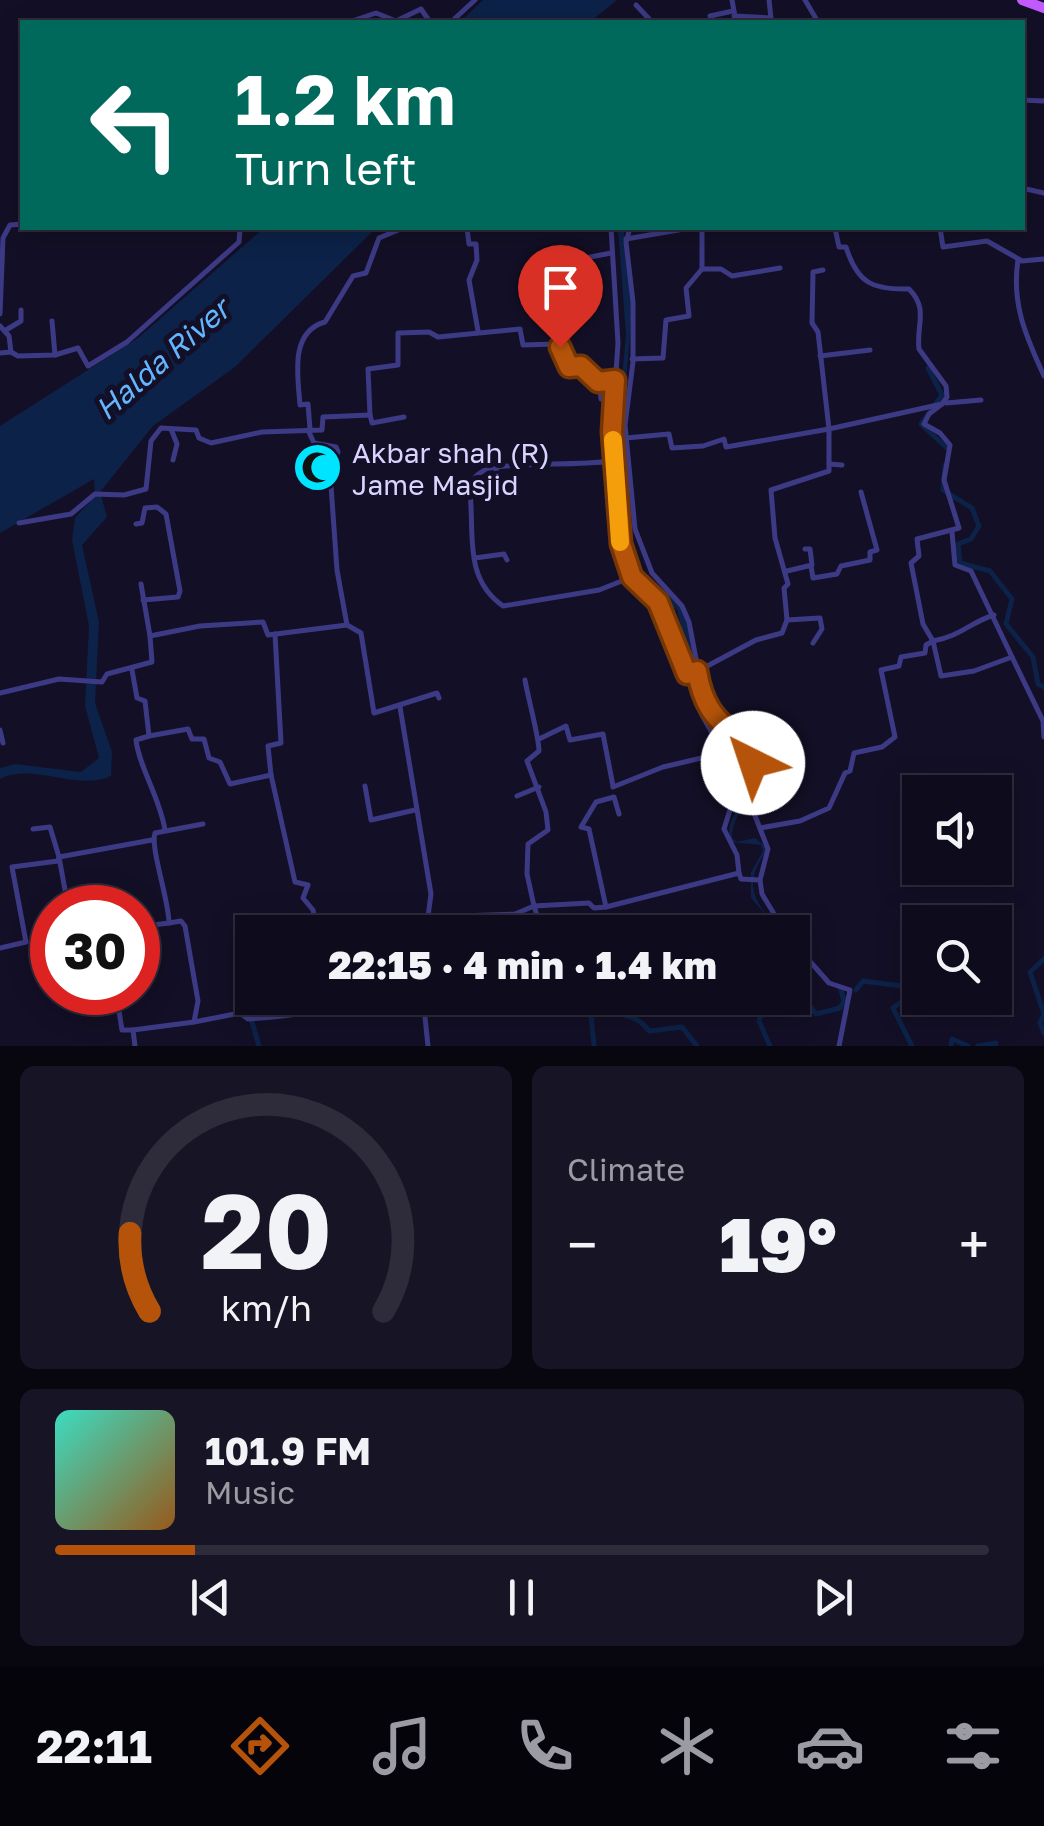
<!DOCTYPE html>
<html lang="en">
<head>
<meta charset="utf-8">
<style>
  body { margin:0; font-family:"Golos Text",sans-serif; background:#171425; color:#f1f3f6; height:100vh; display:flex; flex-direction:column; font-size:38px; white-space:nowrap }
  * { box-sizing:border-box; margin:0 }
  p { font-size:32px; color:#9b9ba3 }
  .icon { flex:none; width:55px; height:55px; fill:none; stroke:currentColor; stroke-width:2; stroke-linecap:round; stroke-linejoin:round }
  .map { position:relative; height:1046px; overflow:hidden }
  .sheet { display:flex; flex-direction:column; gap:20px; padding:20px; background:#08060f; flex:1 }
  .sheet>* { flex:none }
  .hud { position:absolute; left:20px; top:20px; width:1005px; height:210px; border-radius:0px; box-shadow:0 5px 25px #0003,0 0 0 2px #2e2b3b; background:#00695c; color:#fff; overflow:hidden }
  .tools { position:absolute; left:902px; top:775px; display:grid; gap:20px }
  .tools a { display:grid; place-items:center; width:110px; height:110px; border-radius:0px; background:#0e0b1c; box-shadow:0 5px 25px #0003,0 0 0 2px #2e2b3b; font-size:50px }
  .speed { position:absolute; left:30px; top:885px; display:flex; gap:20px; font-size:50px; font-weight:700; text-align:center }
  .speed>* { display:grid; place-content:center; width:130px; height:130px; border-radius:50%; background:#0e0b1c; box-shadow:0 5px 25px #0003,0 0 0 2px #2e2b3b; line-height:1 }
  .speed .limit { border:15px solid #d22; background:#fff; color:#111 }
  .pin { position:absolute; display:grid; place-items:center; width:85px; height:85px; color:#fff; margin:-102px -42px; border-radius:50% 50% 50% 0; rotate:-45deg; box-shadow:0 0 10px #0007 }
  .pin .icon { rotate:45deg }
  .me { position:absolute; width:110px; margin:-55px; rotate:319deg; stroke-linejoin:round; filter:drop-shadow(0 0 8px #0008) }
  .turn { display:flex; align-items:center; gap:35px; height:210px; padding:0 50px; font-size:45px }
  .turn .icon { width:130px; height:130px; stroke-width:2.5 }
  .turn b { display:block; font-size:70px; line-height:85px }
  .big { font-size:75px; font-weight:800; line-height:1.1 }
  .sheet .tile { flex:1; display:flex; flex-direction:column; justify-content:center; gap:15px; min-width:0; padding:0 35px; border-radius:15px; background:#171425 }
  .sheet .dial { align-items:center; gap:0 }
  .dial svg { height:260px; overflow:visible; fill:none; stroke:#2e2b3b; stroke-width:7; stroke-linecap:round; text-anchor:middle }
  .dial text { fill:#f1f3f6; stroke:none }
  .song { display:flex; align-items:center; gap:30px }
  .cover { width:120px; height:120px; border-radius:15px; background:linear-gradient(135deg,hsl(170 70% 55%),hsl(30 70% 35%)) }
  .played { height:10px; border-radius:5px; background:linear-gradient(90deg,#b45309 15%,#2e2b3b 15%) }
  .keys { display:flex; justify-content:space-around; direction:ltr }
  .heat { display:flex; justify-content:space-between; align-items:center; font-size:55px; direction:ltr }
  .sheet .tiles { flex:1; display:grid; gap:20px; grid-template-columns:1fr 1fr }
  .tile:last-child { grid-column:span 2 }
  .trip { position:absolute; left:235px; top:915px; width:575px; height:100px; border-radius:0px; background:#0e0b1c; box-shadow:0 5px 25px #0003,0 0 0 2px #2e2b3b; font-weight:800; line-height:100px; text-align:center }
  .tab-bar { display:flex; height:160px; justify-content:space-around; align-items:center; background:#06040b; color:#9b9ba3 }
  .tab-bar .icon { width:70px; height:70px }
  .tab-bar .active { color:#b45309 }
  .tab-bar b { font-size:45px; color:#f1f3f6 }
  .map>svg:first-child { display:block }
</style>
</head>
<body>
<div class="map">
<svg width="1044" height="1046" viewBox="0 0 1044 1046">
  <rect width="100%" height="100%" fill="#130f26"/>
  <g fill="#0c2248">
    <polygon points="483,0 617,0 590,22 460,22"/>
    <path d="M264,228H376L235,367L153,426L100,492L107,517L82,545L99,622L95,703L112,752L111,776C77,792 34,762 0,779V768L15,764L81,772L99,758L85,706L89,626L72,540L75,518L95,496L94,479L0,533V426L138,338Z"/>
    <path d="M618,228H624C624,250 631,273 631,295C632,378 608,463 630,545C639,581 653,579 676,600C702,624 688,684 710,715C723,733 749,743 751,767C755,802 731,814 732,838L737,842L755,838L766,847C764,858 756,865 754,876C748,898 769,917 781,932L751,898V872L763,851L761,845L730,842C724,807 758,806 743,753L720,736L701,707L677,610L636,577L625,552L615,448L626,335Z"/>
  </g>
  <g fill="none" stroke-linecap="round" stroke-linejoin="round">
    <g stroke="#0c2248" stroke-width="5">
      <polyline points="928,368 942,395 921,424 948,449"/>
      <polyline points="945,465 943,490 972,508 979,526 971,539 958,544 960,563 990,571 1012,599 1006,624 1033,657 1038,684 1044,687"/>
      <polyline points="1044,959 1030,972 1044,1014 1040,1023 1044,1033"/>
      <polyline points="856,990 863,981 910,987 912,994 893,1008 912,1046"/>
      <polyline points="792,991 799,992 816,1014 840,1008 844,1001 841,990"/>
      <polyline points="767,998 759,1021 770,1046"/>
      <polyline points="252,1022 259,1046"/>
      <path d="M594,1046L591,1015C612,1012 636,1012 649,1031L682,1027L697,1046"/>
      <polyline points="951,1046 952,1039 968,1046"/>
      <polyline points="978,1046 996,1043 995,1046"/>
    </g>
    <g stroke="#3d3a85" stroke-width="5">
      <polyline points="732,0 736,22"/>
      <polyline points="805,0 818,22"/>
      <polyline points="636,5 652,22"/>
      <polyline points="710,16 733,11"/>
      <polyline points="734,16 771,18 769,0"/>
      <polyline points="349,22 376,13 396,21 421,9 430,22"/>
      <polyline points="451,22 475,0"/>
      <polyline points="1022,100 1044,101"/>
      <polyline points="1022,188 1044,193"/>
      <polyline points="467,228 469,244 476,244 477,260 469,280 478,331"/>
      <polyline points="611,228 618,343 612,432 618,530 632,577 659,601 687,674"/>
      <polyline points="630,228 626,242 633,302 633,362 625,425 635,529 652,573 682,606 689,622 705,706 745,745 753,763 752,808 768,849 760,880"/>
      <polyline points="940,228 943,247 987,241 1022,261 1044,259"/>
      <polyline points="626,239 690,228"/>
      <polyline points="568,255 575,260 611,253"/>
      <path d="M1018,260C1011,305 1027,338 1044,376"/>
      <polyline points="702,269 721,269 732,276 780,268"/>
      <polyline points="0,314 3,238 10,225 22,224"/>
      <polyline points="0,326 9,336 11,352 0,353"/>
      <polyline points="6,330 21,321 21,310"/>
      <polyline points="11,352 18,356 55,355 52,321"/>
      <polyline points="55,355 78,348 88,366 127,342 239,242 240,228"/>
      <polyline points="820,356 870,350"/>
      <polyline points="632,359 663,358 666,320 689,316 686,288 702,269 702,228"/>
      <polyline points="599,381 601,399 606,399"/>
      <polyline points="946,403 981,400"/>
      <polyline points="370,415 368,369 398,365 398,333 429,332 438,337 520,329 523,345 555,344 569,367 581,365 599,381 614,380"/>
      <polyline points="171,429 177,444 173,460"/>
      <path d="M310,429L308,404L300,405C298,377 289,332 325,322L353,276L366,273L379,238L403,228"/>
      <polyline points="626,438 669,434 672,448 703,446 724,439 726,447 829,429 818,332 812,323 813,272 823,270"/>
      <path d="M829,463V429L942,404L947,397L946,386L919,349C916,325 929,309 909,289C871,290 857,282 846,247H839L835,228"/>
      <path d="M496,467C536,462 573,466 612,461"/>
      <path d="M497,480L496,467C483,469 477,474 469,484C476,528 461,577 503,606L599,590L632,577"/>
      <polyline points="19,523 71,514 95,494 124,495 146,489 151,441 161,428 196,430 199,438 211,443 262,432 322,430 323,417 370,415 372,423 404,417"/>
      <polyline points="136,524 142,523 145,508 157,507 166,514 180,591 178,597 143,600"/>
      <polyline points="952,532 955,565 971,571 1012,657"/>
      <polyline points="475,558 504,554 507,560"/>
      <polyline points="811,566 813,578 837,574 841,566 870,560 870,552 877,550 861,492"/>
      <polyline points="787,571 812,565 810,549 805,549"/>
      <polyline points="141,584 150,636"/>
      <path d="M994,615C971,622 959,637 933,641L941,676L974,671L1012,657L1043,721L1044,737"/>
      <polyline points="787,620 820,618 822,629 813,643"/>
      <polyline points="347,625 361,633 374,713 437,693 439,698"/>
      <path d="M132,670L137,698L145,701L149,736L136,740C139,767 160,798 165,830"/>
      <polyline points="698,671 756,640 782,633 787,620 784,588 788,584 775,538 771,490 829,471 829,464 842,465"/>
      <polyline points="688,674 702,715 723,753"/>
      <path d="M525,680C528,698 539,737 539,751L527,761L546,812L548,830L528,844L527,874L534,906L589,903L594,908L606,907L739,873L741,879L760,880L762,894L785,932"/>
      <polyline points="0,693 59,679 102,682 107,674 152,662 150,636 200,626 263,622 268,635 347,625 337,570 330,472 338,452 336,447 314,443 308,430"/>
      <polyline points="400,707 431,894 426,932"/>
      <polyline points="0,730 3,743"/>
      <polyline points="149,736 188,729 192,739 204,739 209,758 220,762 230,784 271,775 268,746 281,743 275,634"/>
      <polyline points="539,739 566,726 570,740 603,734 613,786"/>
      <polyline points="271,775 295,882 308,885 303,898 313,910 318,932"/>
      <polyline points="365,786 371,820 415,810"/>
      <polyline points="613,787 663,767 723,753 737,787 724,829 737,855 739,873"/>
      <polyline points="517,796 539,787"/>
      <polyline points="760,828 800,821 829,808 845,773 850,771 854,753 882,747 895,737 881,670 899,666 901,657 925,653 926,645 933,641 923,624 911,563 919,556 917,539 959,528 944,480 950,445 940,433 924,424 929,414 942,404"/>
      <polyline points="606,907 589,829 581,827 596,802 614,797 619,814"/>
      <polyline points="85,908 79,893 71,895 65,890 59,857 152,840"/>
      <polyline points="431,917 515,914 534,906 540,924 547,924 550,932"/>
      <path d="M138,921H144L145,926L169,923C169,900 150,848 155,833L203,824"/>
      <polyline points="792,941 829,983 850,990 839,1046"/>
      <polyline points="0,948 26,942 12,867 58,861 59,857 50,827 33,829"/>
      <polyline points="116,992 122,1030 133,1030"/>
      <polyline points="365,998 374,999 387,1012 424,1009"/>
      <polyline points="423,998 428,1046"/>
      <polyline points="499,998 510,1002"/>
      <polyline points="424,1012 464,1005 464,998"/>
      <path d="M194,1022L240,1013L248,1019C276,1017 322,1014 342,998"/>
      <polyline points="135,1046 133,1030 194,1022 198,1001 185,926 181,921 169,923"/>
    </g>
    <polyline stroke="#c25bff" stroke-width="10" points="1022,0 1044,8"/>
  </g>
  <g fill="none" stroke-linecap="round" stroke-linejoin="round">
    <defs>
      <path id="route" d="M560,347L569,367L581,366L598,382L615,380L612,432L621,544L632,577L658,602L687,674L697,671C707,731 737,722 753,763"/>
    </defs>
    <use href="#route" stroke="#753606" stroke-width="25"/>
    <use href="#route" stroke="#b45309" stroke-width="18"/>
    <polyline stroke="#f59e0b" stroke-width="18" points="613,440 620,542"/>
  </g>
  <defs>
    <symbol id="mosque-disc" viewBox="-11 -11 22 22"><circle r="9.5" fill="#00e5ff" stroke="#130f26"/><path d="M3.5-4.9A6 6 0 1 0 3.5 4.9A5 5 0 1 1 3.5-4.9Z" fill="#111"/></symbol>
  </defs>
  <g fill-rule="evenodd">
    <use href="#mosque-disc" x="290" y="440" width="55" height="55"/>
  </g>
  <g text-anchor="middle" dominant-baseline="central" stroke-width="10" stroke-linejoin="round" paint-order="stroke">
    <g font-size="28" fill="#d9d4ff" stroke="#130f26" text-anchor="start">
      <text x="352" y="452">Akbar shah (R)<tspan x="352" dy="32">Jame Masjid</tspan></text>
    </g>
    <g font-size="30" font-style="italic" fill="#62b6ff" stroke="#130f26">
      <text transform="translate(162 359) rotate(-41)">Halda River</text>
    </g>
  </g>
</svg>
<div class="tools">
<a><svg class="icon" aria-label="sound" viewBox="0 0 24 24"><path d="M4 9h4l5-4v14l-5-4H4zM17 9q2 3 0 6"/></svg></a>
<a><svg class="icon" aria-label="search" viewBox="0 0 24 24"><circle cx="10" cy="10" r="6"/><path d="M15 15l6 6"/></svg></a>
</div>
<div class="speed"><div class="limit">30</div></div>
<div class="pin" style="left:560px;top:347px;background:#d93025"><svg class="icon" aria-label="arrive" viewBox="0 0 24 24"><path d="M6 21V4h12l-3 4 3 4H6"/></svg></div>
<svg class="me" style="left:753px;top:763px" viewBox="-20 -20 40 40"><circle r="19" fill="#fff"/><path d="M0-13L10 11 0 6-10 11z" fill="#b45309"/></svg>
<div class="trip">22:15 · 4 min · 1.4 km</div>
<div class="hud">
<div class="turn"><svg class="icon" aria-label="left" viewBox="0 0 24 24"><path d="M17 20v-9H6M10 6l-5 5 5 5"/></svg><div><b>1.2 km</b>Turn left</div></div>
</div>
</div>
<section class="sheet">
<div class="tiles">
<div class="tile dial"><svg viewBox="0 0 100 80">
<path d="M14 69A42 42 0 1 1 86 69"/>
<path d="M14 69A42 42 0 0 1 8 45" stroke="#b45309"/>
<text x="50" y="56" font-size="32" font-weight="700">20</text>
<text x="50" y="72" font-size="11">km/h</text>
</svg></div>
<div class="tile"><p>Climate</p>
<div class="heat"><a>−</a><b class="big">19°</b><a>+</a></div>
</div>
<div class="tile">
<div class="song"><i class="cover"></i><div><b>101.9 FM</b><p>Music</p></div></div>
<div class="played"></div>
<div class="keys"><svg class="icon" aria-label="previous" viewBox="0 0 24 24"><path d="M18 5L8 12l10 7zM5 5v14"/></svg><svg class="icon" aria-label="pause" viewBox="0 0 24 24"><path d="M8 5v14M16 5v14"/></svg><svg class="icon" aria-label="next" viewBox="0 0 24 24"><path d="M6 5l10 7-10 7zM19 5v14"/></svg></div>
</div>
</div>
</section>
<nav class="tab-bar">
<b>22:11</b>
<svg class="icon active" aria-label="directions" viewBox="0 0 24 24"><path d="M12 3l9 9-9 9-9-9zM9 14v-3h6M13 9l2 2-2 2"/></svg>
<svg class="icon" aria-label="music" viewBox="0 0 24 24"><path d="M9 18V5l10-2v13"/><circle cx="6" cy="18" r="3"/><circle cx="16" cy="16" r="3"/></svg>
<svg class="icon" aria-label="phone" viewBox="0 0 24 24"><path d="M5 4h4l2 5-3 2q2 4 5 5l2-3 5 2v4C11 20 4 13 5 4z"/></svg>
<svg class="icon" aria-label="climate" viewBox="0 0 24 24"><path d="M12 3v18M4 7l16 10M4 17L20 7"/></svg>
<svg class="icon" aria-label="car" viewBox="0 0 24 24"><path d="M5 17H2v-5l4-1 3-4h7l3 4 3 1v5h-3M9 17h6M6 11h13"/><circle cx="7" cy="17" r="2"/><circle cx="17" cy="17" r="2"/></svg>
<svg class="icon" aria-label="filters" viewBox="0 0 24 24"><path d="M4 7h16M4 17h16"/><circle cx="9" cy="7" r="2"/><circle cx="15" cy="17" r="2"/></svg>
</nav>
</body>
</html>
